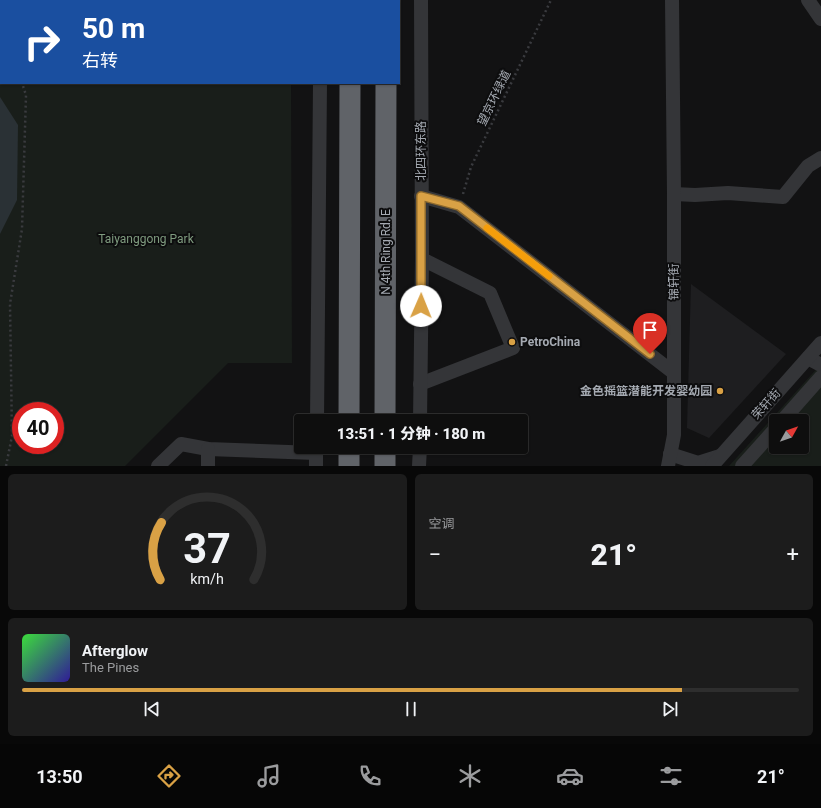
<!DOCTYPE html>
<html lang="zh">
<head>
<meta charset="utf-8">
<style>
  body { margin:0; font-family:Roboto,"Noto Sans SC",sans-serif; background:#1c1c1c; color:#f1f3f6; height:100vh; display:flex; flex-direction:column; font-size:15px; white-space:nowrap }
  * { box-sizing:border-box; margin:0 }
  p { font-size:13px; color:#9b9c9e }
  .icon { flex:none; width:22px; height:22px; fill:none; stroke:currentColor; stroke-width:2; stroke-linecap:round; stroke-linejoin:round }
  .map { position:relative; height:466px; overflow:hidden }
  .details { display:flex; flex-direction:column; gap:8px; padding:8px; background:#080808; flex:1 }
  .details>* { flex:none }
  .guide { position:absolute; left:0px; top:0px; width:400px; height:84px; box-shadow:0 1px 3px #0004,0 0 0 1px #2e2e2e; background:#1a4fa0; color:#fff; overflow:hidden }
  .needle { width:26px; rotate:50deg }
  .controls { position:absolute; left:769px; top:414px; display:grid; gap:8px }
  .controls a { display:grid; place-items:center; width:40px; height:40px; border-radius:4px; background:#0e0e0e; box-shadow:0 1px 3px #0004,0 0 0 1px #2e2e2e; font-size:20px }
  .speed { position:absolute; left:12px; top:402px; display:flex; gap:8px; font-size:20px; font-weight:700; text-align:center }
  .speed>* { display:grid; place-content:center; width:52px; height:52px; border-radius:50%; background:#0e0e0e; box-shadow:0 1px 3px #0004,0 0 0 1px #2e2e2e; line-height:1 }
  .speed .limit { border:6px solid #d22; background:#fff; color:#111 }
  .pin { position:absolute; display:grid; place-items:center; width:34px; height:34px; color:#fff; margin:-41px -17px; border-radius:50% 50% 50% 0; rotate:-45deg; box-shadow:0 0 4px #0007 }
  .pin .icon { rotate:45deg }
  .me { position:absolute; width:44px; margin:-22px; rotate:1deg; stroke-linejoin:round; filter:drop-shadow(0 0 3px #0008) }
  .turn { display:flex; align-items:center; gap:14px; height:84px; padding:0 16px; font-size:18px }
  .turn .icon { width:52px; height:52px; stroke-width:2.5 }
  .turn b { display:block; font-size:28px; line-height:34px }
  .big { font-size:30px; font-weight:800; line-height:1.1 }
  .details .widget { flex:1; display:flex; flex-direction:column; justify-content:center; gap:6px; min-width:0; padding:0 14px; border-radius:6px; background:#1c1c1c }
  .details .dial { align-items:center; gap:0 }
  .dial svg { height:104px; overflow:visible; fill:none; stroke:#2e2e2e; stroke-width:7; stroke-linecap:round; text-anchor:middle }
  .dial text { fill:#f1f3f6; stroke:none }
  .song { display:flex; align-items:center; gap:12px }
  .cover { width:48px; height:48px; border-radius:6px; background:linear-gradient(135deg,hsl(120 70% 55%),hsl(250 70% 35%)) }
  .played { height:4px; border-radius:2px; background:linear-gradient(90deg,#d9a145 85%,#2e2e2e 85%) }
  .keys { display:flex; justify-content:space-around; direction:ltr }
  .heat { display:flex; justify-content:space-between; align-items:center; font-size:22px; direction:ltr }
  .details .tiles { flex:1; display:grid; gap:8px; grid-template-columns:1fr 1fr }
  .widget:last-child { grid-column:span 2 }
  .trip { position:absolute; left:294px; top:414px; width:234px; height:40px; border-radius:4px; background:#0e0e0e; box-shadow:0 1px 3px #0004,0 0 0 1px #2e2e2e; font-weight:800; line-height:40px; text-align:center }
  .dock { display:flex; height:64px; justify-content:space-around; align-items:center; background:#060606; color:#9b9c9e }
  .dock .icon { width:28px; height:28px }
  .dock .on { color:#d9a145 }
  .dock b { font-size:18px; color:#f1f3f6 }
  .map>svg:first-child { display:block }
</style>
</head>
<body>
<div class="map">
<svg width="821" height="466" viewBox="0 0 821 466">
  <rect width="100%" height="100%" fill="#121213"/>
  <polygon fill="#1e1e20" points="691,284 786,354 709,438 687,428"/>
  <g fill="#191e1a" fill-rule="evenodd">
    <path d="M0,0H290L1,1V83H291L292,363H228L125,466H0ZM21,411H55V445H21Z"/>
    <path d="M821,364V466H729ZM776,421H802V447H776Z"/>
  </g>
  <polygon fill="#2a3135" points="0,97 18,125 17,200 0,234"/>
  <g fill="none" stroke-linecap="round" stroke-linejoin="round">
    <g stroke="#3a3b3f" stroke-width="2.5" stroke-dasharray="2 3" stroke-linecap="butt">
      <polyline points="0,5 1,8"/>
      <polyline points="463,194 471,167 551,0"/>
      <polyline points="6,466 12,436 10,304 22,229 26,95 22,83"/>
    </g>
    <g stroke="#343538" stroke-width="14">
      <polyline points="808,0 821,19"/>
      <polyline points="320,1 320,0"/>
      <polyline points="674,194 695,195 728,193 783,197 808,166 821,158"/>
      <polyline points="421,196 459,207 674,373"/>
      <polyline points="808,358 821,365"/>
      <polyline points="420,384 513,348 490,293 422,259"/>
      <polyline points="317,421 320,83"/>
      <polyline points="420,421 422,259 421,0"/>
      <polyline points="782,421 821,377"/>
      <polyline points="670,454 698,463 720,456"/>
      <polyline points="158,466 181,444 208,449 316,453"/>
      <polyline points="208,466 208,449"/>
      <polyline points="316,466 316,447"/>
      <polyline points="419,466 420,447"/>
      <polyline points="668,466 674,435 674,194 672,0"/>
      <polyline points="712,466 821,343"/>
      <polyline points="742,466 776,428"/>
    </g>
    <g stroke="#606368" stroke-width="21">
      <polyline points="350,1 350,0"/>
      <polyline points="387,1 387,0"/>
      <polyline points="349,421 350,83"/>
      <polyline points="385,421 386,83"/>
      <polyline points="349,466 349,447"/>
      <polyline points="385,466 385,447"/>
    </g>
  </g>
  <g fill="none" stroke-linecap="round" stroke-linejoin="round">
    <defs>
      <polyline id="route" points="421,306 421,196 459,206 650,354"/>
    </defs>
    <use href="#route" stroke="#8d692d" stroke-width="10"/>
    <use href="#route" stroke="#d9a145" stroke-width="7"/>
    <polyline stroke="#f59e0b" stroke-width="7" points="487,228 549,276"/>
  </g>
  <g fill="#d9a145" stroke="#0d0d0e" stroke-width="1.5">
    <circle cx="512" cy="342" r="4"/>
    <circle cx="720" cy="391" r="4"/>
  </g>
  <g text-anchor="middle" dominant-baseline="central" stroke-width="4" stroke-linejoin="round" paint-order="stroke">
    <g font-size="12" fill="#a5aab2" stroke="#0d0d0e">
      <text transform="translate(494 98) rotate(-64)">望京环绿道</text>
      <text transform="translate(421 151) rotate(-90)">北四环东路</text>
      <text transform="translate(386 252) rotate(-90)">N 4th Ring Rd. E</text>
      <text transform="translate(674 282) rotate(-90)">锦轩街</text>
      <text transform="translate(766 404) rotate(-48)">荣轩街</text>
    </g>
    <g font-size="12" fill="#7f9b7f" stroke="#0d0d0e">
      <text x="146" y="239">Taiyanggong Park</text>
    </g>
    <g font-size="12" font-weight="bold" fill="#a5aab2" stroke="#0d0d0e" text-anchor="start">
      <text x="520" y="342">PetroChina</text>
      <text x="712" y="391" text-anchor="end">金色摇篮潜能开发婴幼园</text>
    </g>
  </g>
</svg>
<div class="controls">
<a><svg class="needle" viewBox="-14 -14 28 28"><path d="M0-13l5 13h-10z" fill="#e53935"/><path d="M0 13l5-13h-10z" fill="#9b9c9e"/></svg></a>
</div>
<div class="speed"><div class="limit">40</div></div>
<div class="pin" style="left:650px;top:354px;background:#d93025"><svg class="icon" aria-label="arrive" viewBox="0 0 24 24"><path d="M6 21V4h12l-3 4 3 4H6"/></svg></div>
<svg class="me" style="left:421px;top:306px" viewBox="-20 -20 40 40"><circle r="19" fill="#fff"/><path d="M0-13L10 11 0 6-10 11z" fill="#d9a145"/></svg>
<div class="trip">13:51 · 1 分钟 · 180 m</div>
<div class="guide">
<div class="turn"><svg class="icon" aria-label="right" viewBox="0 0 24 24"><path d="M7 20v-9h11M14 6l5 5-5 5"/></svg><div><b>50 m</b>右转</div></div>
</div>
</div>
<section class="details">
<div class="tiles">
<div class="widget dial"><svg viewBox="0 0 100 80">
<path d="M14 69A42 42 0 1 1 86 69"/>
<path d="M14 69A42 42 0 0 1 15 25" stroke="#d9a145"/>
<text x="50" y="56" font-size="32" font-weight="700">37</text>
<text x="50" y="72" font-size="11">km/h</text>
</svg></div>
<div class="widget"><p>空调</p>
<div class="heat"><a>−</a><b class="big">21°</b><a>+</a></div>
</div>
<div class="widget">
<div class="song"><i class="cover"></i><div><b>Afterglow</b><p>The Pines</p></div></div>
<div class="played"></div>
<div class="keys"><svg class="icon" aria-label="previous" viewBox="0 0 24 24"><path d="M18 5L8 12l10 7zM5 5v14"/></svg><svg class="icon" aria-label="pause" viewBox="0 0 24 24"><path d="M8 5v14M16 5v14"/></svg><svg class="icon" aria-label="next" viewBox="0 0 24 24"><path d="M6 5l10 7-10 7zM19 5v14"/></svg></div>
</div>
</div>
</section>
<nav class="dock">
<b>13:50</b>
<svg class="icon on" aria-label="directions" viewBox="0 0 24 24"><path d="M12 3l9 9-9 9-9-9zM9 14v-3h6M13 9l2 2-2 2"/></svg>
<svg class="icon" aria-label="music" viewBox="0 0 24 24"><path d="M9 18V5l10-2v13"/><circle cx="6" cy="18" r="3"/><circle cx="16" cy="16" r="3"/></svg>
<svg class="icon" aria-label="phone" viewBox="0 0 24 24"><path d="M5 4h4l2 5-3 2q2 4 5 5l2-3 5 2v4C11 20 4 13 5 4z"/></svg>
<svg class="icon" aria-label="climate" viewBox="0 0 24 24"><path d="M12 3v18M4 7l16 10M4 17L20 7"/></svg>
<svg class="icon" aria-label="car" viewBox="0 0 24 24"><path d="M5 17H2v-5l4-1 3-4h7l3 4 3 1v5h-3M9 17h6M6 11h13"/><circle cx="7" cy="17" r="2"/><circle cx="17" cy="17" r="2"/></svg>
<svg class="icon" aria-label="filters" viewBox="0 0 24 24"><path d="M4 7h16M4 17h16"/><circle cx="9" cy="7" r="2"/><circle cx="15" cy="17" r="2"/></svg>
<b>21°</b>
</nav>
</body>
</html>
